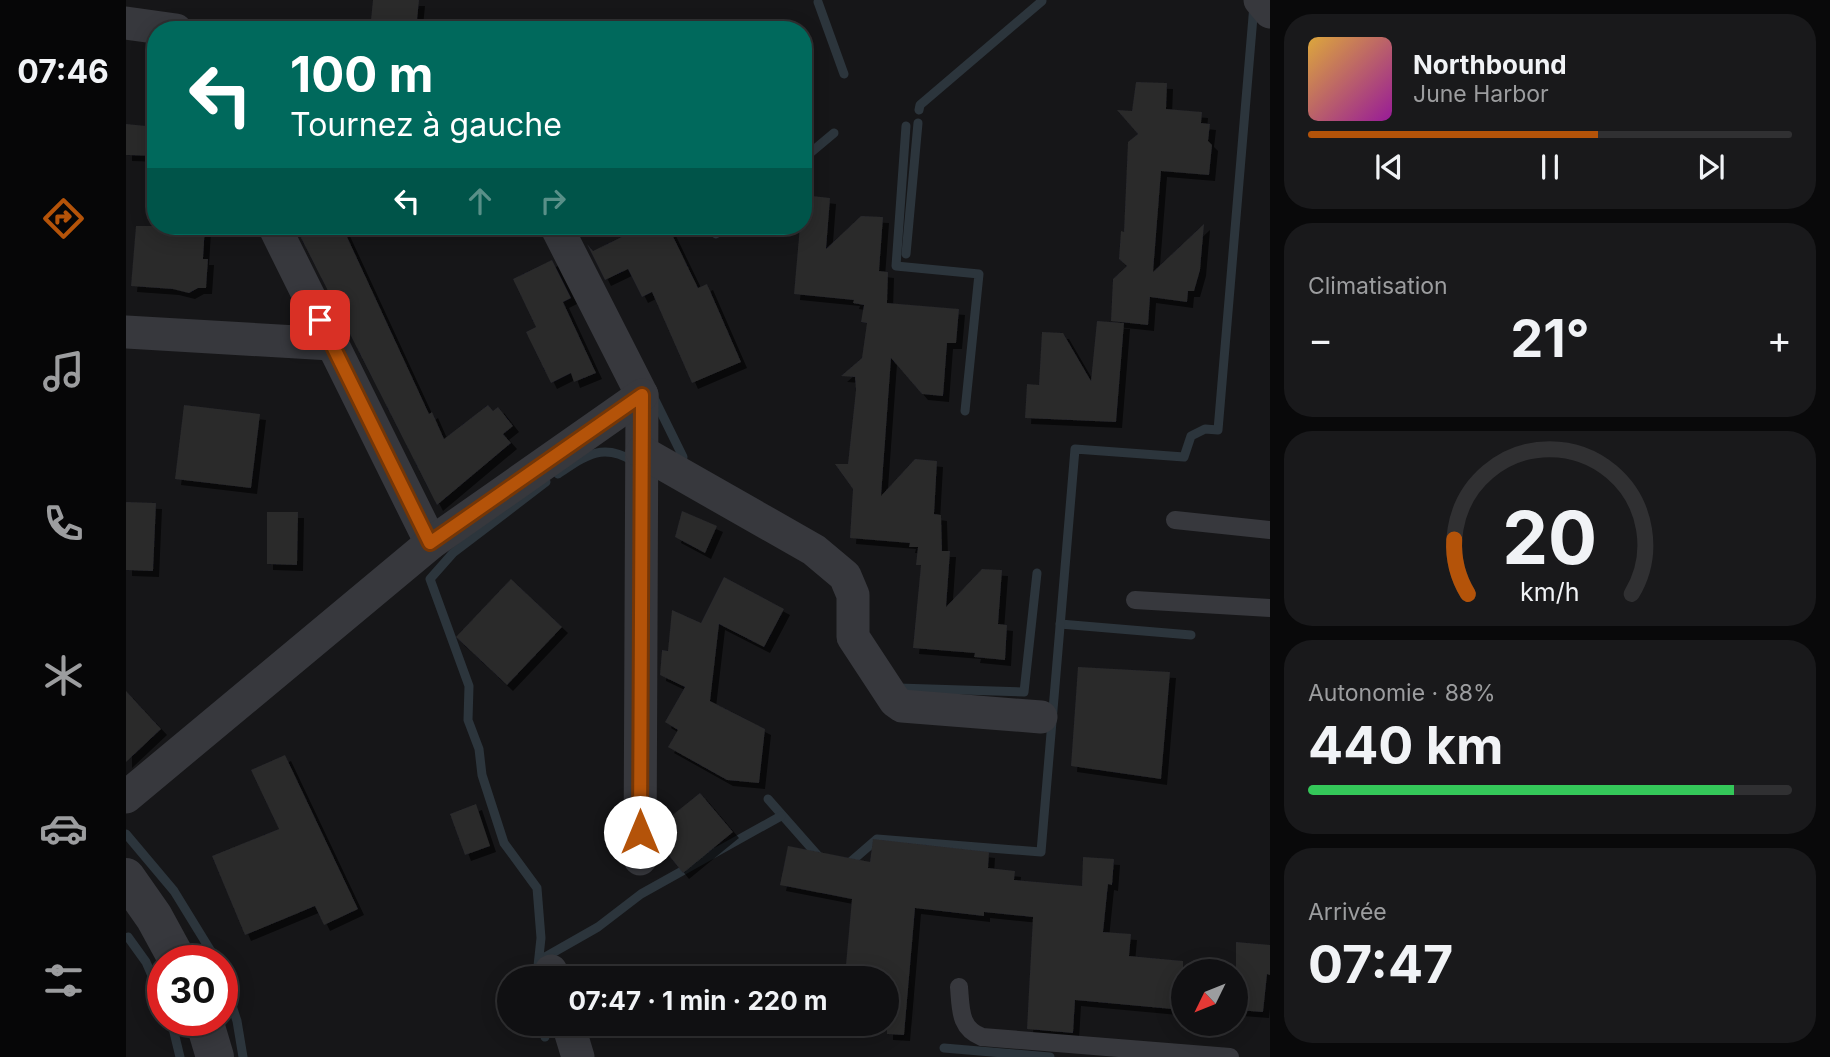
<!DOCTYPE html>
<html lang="fr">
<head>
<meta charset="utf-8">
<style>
  body { margin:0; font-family:Inter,sans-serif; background:#19191b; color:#f1f3f6; height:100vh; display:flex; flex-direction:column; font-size:26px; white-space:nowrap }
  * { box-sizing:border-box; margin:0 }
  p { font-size:23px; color:#9c9d9f }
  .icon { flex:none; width:38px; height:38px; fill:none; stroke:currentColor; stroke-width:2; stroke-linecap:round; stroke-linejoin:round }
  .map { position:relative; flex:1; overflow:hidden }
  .panel { display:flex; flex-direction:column; gap:14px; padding:14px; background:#09090a; width:560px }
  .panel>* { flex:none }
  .banner { position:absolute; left:21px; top:21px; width:665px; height:214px; border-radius:28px; box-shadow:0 4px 18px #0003,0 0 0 2px #303032; background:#00695c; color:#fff; overflow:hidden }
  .needle { width:46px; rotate:227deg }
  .fabs { position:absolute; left:1045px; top:959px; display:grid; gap:14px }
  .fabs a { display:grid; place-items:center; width:77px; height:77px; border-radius:50%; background:#101012; box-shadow:0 4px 18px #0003,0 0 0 2px #303032; font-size:35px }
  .speed { position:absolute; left:21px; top:945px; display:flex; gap:14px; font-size:35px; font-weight:700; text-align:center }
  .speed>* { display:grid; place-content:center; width:91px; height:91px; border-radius:50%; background:#101012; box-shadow:0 4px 18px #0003,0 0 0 2px #303032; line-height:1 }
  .speed .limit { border:10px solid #d22; background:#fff; color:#111 }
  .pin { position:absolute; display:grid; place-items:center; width:60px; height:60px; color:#fff; margin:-30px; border-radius:14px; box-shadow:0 4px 10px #0006 }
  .me { position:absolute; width:77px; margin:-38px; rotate:0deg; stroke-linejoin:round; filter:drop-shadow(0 0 5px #0008) }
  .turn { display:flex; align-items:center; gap:24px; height:147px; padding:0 28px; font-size:32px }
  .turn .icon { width:91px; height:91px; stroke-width:2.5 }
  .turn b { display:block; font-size:49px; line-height:60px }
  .lanes { display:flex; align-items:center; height:66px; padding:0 28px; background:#0003; justify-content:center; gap:35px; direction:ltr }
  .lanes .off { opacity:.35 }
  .big { font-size:52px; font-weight:700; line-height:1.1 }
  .panel .card { flex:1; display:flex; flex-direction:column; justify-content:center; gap:10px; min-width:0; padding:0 24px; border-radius:28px; background:#19191b }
  .panel .dial { align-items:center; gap:0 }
  .dial svg { height:182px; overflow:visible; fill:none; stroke:#303032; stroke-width:7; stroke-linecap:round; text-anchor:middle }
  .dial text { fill:#f1f3f6; stroke:none }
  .song { display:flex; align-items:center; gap:21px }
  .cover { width:84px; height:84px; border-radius:10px; background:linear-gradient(135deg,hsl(40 70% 55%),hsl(300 70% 35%)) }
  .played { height:7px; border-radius:4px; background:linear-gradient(90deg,#b45309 60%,#303032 60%) }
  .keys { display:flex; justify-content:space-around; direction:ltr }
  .heat { display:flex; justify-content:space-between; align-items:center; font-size:38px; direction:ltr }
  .charge { height:10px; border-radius:5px; background:linear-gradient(90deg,#34c759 88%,#303032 0) }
  .trip { position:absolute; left:371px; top:966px; width:402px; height:70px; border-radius:35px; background:#101012; box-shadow:0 4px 18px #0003,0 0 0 2px #303032; font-weight:700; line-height:70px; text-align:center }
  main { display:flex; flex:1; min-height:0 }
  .menu { display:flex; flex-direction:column; width:126px; justify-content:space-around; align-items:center; background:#060607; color:#9c9d9f }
  .menu .icon { width:49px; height:49px }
  .menu .current { color:#b45309 }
  .menu b { font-size:32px; color:#f1f3f6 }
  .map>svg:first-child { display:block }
</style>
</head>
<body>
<main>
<nav class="menu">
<b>07:46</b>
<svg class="icon current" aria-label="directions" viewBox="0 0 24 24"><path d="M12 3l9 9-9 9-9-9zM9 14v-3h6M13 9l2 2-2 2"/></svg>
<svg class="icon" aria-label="music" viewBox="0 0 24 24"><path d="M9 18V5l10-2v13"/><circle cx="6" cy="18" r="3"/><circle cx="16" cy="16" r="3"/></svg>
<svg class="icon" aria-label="phone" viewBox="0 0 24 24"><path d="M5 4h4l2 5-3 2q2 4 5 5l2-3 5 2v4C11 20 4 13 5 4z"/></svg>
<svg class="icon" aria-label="climate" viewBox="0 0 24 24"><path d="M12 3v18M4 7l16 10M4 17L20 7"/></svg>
<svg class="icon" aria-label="car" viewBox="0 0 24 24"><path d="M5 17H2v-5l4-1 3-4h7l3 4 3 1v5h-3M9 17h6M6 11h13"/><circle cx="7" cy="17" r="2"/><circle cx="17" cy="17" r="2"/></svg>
<svg class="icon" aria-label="filters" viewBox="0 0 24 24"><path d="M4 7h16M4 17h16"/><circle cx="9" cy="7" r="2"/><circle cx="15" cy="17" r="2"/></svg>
</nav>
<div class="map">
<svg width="1144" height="1057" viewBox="0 0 1144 1057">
  <defs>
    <filter id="shadow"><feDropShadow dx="6" dy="6" stdDeviation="0" flood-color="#0009"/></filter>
  </defs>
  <rect width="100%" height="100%" fill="#161618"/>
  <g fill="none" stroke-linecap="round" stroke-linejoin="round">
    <g stroke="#2c353c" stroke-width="9">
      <polyline points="692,2 718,74"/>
      <polyline points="793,110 794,105 916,1"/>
      <polyline points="780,126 770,266 853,274 839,411"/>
      <polyline points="677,159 708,133"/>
      <polyline points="590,234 599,226"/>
      <polyline points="780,254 792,123"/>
      <polyline points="528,398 557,457 556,462"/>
      <path d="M432,474C459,456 476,442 507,461"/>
      <polyline points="934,624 1065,635"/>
      <polyline points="772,688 898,692 911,573"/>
      <polyline points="642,799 694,858"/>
      <polyline points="0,834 48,891 91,961"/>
      <polyline points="721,865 751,839 915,852 949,449 1058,457 1065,436 1079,429 1092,430 1128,5"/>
      <polyline points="2,937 20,962 37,1001"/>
      <polyline points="414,960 472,927 515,894 655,816"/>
      <polyline points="96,975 111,1021 117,1057"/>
      <polyline points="411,975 415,938 411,888 378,843 356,775 353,749 342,720 343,686 304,579 327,553 420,482"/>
      <polyline points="45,1020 54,1057"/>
      <polyline points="417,1024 419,1037"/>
      <polyline points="818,1048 924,1057"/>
    </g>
  </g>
  <g fill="#29292c" filter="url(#shadow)">
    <polygon points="247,0 293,0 290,30 244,30"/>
    <polygon points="1010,82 1041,83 1040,109 1076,112 1075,123 1084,124 1082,141 1086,145 1083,175 1035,171 1027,272 1078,224 1074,270 1068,291 1062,291 1061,302 1024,297 1022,325 985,321 987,279 1001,266 993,259 995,231 998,232 1002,142 1012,134 991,110 1006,111"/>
    <polygon points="0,124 30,127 30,156 0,155"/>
    <polygon points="677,195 704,198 700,249 735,216 757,217 753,271 762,272 761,303 833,309 830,343 821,343 817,396 796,394 765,358 755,496 789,459 811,461 808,514 815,515 816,551 824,551 820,607 856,569 876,570 872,624 881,625 879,660 848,657 849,653 787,648 795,565 790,565 792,547 783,547 784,543 724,538 727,489 709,464 722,464 730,390 729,377 715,376 736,358 741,323 735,322 738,305 727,303 728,300 668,294 674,226 677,226"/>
    <polygon points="10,226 79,226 77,259 82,259 80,288 72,288 63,293 47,289 5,286"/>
    <polygon points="169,226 216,226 303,414 306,412 318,439 362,405 367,411 372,407 387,426 377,434 385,443 311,505"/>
    <polygon points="518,226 542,226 572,288 581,284 615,362 566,383 526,292 516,297 502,269 479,280 461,244 467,251"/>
    <polygon points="426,260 445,298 437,302 470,373 448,382 445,373 425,383 400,332 410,327 387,279"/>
    <polygon points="971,321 998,323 990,422 899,418 901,384 913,385 916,332 937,333 965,381"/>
    <polygon points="58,405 134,414 125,488 49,479"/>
    <polygon points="0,502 30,503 27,571 0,570"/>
    <polygon points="556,511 591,526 579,553 549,537"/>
    <polygon points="141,512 172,512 171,565 141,564"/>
    <polygon points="598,577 658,609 638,647 593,624 584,701 639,729 633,783 601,780 542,747 552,730 539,722 559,687 534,675 536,650 542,651 546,610 575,623"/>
    <polygon points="385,579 436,627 381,685 330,637"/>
    <polygon points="952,667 1044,672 1035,779 945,766"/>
    <polygon points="0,691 35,729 0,762"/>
    <polygon points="159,755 232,909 198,925 189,906 119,935 86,856 153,829 125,770"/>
    <polygon points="574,793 607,832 557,873 533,843 533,826"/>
    <polygon points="350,804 364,846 339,855 324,814"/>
    <polygon points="747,839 863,852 862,868 889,871 888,880 956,886 957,857 988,859 986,885 982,884 977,932 1005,934 1003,956 1057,961 1057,1010 949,1000 947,1033 901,1029 907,917 858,912 858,916 789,908 778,1035 761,1034 761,978 719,976 726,899 654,885 662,846 744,862"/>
    <polygon points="1110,942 1144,945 1144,975 1141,974 1137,1012 1110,1010"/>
  </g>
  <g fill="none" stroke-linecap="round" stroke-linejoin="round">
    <g stroke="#37383d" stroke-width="18">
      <polyline points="1049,520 1144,530"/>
      <polyline points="1009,600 1144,608"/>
      <path d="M833,987C835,1009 833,1028 856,1037L1104,1057"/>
    </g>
    <g stroke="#37383d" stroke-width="33">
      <polyline points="1134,0 1144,12"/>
      <polyline points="0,23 50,30"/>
      <polyline points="148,226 305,543"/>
      <polyline points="430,226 516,395 514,859"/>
      <polyline points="0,332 205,344"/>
      <polyline points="516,452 688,550 719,576 727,595 727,637 769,701 776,706 915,717"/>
      <polyline points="0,797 305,543 516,395"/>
      <polyline points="425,971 427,978"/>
      <polyline points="442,1024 452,1057"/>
    </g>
    <g stroke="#37383d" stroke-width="38">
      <polyline points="0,877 28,917 52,961"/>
      <polyline points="78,1020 89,1057"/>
    </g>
  </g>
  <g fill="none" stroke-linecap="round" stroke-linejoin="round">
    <defs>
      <polyline id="route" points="194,320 304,543 516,395 514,832"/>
    </defs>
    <use href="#route" stroke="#753606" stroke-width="18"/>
    <use href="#route" stroke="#b45309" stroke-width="12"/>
  </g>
</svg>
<div class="fabs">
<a><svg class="needle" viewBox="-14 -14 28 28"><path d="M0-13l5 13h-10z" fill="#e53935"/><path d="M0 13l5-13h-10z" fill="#9c9d9f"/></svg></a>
</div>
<div class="speed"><div class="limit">30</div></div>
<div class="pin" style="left:194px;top:320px;background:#d93025"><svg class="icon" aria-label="arrive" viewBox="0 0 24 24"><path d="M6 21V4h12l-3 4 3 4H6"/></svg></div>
<svg class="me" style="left:514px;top:832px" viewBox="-20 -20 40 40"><circle r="19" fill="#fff"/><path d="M0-13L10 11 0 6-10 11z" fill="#b45309"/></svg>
<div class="trip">07:47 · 1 min · 220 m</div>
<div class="banner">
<div class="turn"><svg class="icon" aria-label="left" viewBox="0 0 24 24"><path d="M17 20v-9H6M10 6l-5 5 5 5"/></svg><div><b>100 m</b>Tournez à gauche</div></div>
<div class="lanes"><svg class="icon" aria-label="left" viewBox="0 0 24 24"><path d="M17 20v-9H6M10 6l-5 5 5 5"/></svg><svg class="icon off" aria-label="ahead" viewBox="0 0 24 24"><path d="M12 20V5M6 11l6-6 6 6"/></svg><svg class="icon off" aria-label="right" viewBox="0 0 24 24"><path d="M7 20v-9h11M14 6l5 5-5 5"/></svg></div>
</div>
</div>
<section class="panel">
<div class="card">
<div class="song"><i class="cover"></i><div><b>Northbound</b><p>June Harbor</p></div></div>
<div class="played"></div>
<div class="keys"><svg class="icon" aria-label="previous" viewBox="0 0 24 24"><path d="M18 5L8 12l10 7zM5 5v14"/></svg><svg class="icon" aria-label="pause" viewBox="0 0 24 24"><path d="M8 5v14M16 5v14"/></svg><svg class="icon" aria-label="next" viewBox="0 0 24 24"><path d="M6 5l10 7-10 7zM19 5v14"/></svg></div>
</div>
<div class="card"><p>Climatisation</p>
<div class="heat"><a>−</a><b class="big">21°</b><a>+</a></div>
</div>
<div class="card dial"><svg viewBox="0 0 100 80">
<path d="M14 69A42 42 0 1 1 86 69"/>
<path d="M14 69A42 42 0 0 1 8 45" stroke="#b45309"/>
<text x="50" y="56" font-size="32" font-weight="700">20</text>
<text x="50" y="72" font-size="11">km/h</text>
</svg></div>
<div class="card"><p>Autonomie · 88%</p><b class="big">440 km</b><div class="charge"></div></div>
<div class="card"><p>Arrivée</p><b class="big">07:47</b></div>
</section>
</main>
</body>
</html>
